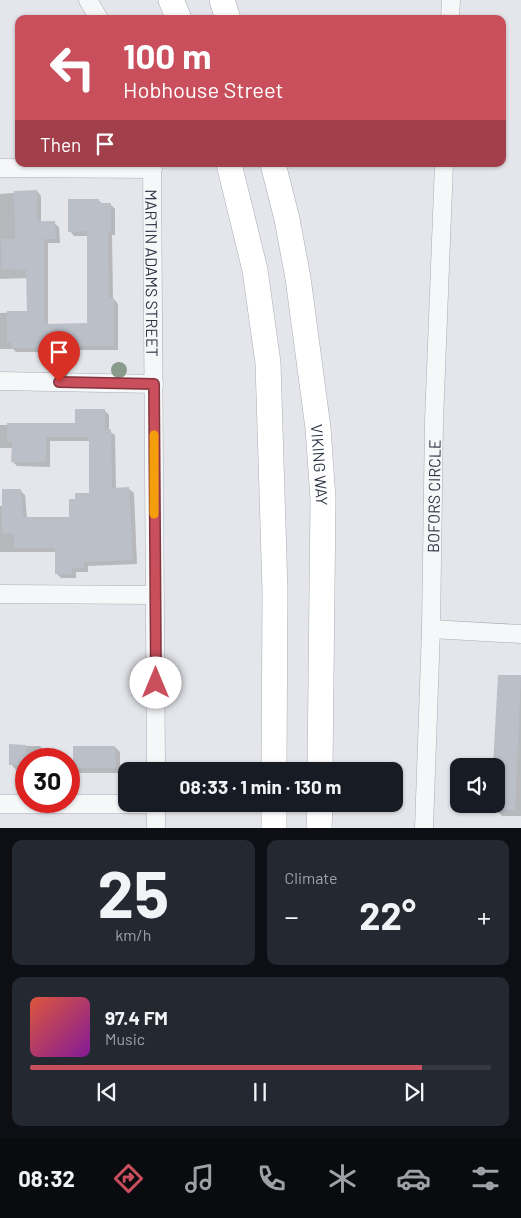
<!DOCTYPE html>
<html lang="en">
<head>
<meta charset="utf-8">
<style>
  body { margin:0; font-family:Barlow,sans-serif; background:#242831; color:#f1f3f6; height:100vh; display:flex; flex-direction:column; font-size:19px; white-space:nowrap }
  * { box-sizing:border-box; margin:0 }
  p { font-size:16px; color:#9ea1a6 }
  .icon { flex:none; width:28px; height:28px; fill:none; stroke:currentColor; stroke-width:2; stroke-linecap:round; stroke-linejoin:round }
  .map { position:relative; height:828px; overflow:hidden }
  .drawer { display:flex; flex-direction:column; gap:12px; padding:12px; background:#0d0f14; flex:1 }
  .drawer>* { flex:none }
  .banner { position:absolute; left:15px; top:15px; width:491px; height:152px; border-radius:10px; box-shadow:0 1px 4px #0004; background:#ca4f5d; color:#fff; overflow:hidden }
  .fabs { position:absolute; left:450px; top:758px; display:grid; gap:10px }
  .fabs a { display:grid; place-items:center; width:55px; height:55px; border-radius:10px; background:#171b24; box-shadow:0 1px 4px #0004; font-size:25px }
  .speed { position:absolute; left:15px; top:748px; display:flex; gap:10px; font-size:25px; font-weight:700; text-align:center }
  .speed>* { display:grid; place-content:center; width:65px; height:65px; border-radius:50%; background:#171b24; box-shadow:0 1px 4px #0004; line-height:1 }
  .speed .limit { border:8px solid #d22; background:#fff; color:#111 }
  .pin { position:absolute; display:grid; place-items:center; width:42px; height:42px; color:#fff; margin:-51px -21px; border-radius:50% 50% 50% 0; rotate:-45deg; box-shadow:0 0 5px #0007 }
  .pin .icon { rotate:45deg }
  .me { position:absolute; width:55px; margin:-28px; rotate:0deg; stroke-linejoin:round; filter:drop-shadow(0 0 4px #0008) }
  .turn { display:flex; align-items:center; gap:18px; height:105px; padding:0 25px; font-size:22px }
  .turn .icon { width:65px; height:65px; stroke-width:2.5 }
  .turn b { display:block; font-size:35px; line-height:42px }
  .then { display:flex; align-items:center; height:48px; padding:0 25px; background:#0003; gap:10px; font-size:19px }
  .big { font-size:38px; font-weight:700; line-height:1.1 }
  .drawer .widget { flex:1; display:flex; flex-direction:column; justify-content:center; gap:8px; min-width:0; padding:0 18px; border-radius:10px; background:#242831 }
  .drawer .dial { align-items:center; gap:0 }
  .dial b { font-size:65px; line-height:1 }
  .song { display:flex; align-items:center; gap:15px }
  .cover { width:60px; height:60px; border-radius:8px; background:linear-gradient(135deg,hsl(10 70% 55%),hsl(290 70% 35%)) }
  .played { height:5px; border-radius:2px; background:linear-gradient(90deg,#ca4f5d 85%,#363941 85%) }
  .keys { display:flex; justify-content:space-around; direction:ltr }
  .heat { display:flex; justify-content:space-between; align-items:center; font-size:28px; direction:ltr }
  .drawer .tiles { flex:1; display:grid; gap:12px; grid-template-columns:1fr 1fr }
  .widget:last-child { grid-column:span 2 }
  .trip { position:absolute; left:118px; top:762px; width:285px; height:50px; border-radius:10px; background:#171b24; box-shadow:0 1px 4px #0004; font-weight:700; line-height:50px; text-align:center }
  .dock { display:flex; height:80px; justify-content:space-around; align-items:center; background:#090b0e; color:#9ea1a6 }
  .dock .icon { width:35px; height:35px }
  .dock .active { color:#ca4f5d }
  .dock b { font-size:22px; color:#f1f3f6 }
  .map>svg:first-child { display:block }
</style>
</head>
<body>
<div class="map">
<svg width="521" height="828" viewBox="0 0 521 828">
  <rect width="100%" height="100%" fill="#e4e6eb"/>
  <g fill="#0003">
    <polygon points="37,191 41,196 41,223 54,223 59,227 60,243 48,243 48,325 88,324 88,236 74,236 70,231 98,200 103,204 110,204 115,209 115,235 112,235 113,298 118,304 118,350 74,350 75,355 52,356 48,352 16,352 13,349 0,349 0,313 28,312 28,278 0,279 0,194"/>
    <polygon points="104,410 109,415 109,431 115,435 116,489 129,489 134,493 137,564 88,566 88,572 76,572 76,578 61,578 56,573 56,552 0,552 0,506 3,506 20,490 25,495 27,518 71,518 77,500 90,494 90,441 50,441 50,467 17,466 13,462 13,448 0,448 0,425 76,424"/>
    <polygon points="499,676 521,677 521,816 502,816 496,809 496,766 494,765"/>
    <polygon points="11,746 40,746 45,751 45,759 26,759 26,770 16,770 11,764"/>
    <polygon points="115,747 120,752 120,773 79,773 74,768"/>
  </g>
  <g fill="#bbbfc8">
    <polygon points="37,190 37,221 55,221 56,239 44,239 44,324 87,323 87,231 68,232 68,199 99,199 99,203 111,203 111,231 108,231 109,298 114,298 114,346 70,346 71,351 46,352 46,348 11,348 11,342 7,342 7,311 27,311 26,270 2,269 1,239 15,239 14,191"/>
    <polygon points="75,409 105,409 105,430 111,429 112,488 129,487 133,560 84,562 84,568 72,568 72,574 55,574 55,548 14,548 14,534 2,534 2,489 21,489 23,517 69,517 69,499 75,499 75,493 89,493 89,437 46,437 46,462 11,462 12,442 7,442 7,423 75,423"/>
    <polygon points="498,675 521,675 515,810 496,809 496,766 493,766"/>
    <polygon points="9,744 26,745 26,765 9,765"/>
    <polygon points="73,746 115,746 116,768 73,768"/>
  </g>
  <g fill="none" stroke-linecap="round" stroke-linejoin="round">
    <defs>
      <g id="street">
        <polyline points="88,0 99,19"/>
        <polyline points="450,19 451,0"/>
        <path id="s1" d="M152,164L156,771"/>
        <polyline points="0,168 153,169"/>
        <polyline points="0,381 154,384"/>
        <polyline points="0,594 155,595"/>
        <polyline points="431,629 521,634"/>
        <polyline points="0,804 156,804"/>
        <polyline points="156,804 156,828"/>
        <path id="s2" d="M424,828L431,629L434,421L444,164"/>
      </g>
      <g id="secondary">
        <polyline points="171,0 179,19"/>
        <polyline points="222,0 228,19"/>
        <polyline points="229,164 255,270 268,363 275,591 274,771"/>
        <path id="s3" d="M273,164L287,219L298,278L318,428L323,499L320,771"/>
        <polyline points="274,828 274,804"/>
        <polyline points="319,828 320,804"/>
      </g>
    </defs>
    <use href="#street" stroke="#a9adb5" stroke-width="19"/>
    <use href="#secondary" stroke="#a9adb5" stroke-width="26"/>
    <use href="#street" stroke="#f6f7f9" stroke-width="18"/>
    <use href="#secondary" stroke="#fff" stroke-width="25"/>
  </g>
  <g fill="#899b8a">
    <circle cx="61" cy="370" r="8"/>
    <circle cx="119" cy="370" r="8"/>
  </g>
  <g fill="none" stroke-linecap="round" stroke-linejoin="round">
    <defs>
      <polyline id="route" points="59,382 154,384 156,683"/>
    </defs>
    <use href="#route" stroke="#83333c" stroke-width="12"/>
    <use href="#route" stroke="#ca4f5d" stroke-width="9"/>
    <polyline stroke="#f59e0b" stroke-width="9" points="154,435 154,514"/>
  </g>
  <g text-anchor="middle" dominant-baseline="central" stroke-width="5" stroke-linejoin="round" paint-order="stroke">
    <g font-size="16" fill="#2c3343" stroke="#f3f5f8">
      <text stroke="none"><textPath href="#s1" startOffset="109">MARTIN ADAMS STREET</textPath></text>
      <text stroke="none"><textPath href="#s3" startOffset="305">VIKING WAY</textPath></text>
      <text stroke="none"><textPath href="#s2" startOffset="332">BOFORS CIRCLE</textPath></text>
    </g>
  </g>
</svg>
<div class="fabs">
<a><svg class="icon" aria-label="sound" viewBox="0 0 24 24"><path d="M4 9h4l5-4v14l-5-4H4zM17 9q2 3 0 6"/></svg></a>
</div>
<div class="speed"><div class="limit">30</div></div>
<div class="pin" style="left:59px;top:382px;background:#d93025"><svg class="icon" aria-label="arrive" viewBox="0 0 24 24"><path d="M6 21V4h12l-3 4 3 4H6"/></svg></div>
<svg class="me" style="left:156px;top:683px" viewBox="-20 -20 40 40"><circle r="19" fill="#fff"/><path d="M0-13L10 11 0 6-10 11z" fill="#ca4f5d"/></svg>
<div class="trip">08:33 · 1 min · 130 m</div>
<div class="banner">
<div class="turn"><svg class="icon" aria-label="left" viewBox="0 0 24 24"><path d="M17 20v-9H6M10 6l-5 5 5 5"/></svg><div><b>100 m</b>Hobhouse Street</div></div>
<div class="then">Then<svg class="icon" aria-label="arrive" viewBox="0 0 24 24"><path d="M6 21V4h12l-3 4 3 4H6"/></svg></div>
</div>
</div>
<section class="drawer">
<div class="tiles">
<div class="widget dial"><b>25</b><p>km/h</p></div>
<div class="widget"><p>Climate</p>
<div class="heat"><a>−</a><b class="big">22°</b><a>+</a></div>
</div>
<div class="widget">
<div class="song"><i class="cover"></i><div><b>97.4 FM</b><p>Music</p></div></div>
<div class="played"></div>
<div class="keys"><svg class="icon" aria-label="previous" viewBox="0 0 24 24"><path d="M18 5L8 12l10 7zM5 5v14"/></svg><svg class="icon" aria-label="pause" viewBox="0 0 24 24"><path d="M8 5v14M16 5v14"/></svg><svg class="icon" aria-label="next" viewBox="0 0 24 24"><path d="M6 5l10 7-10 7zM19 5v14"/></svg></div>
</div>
</div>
</section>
<nav class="dock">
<b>08:32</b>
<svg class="icon active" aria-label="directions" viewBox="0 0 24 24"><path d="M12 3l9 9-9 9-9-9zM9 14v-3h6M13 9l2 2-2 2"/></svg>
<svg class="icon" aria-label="music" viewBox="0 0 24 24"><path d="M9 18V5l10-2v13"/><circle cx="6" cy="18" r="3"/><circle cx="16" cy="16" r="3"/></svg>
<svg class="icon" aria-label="phone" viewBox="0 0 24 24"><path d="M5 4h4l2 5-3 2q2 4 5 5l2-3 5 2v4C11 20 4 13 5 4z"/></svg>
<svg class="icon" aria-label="climate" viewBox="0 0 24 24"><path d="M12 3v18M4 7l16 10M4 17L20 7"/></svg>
<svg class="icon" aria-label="car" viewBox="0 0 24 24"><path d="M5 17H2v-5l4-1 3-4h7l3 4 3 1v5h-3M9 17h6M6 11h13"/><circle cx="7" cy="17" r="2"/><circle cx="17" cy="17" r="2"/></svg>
<svg class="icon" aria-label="filters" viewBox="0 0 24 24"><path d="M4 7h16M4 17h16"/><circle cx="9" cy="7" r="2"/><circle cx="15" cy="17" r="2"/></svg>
</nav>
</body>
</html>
